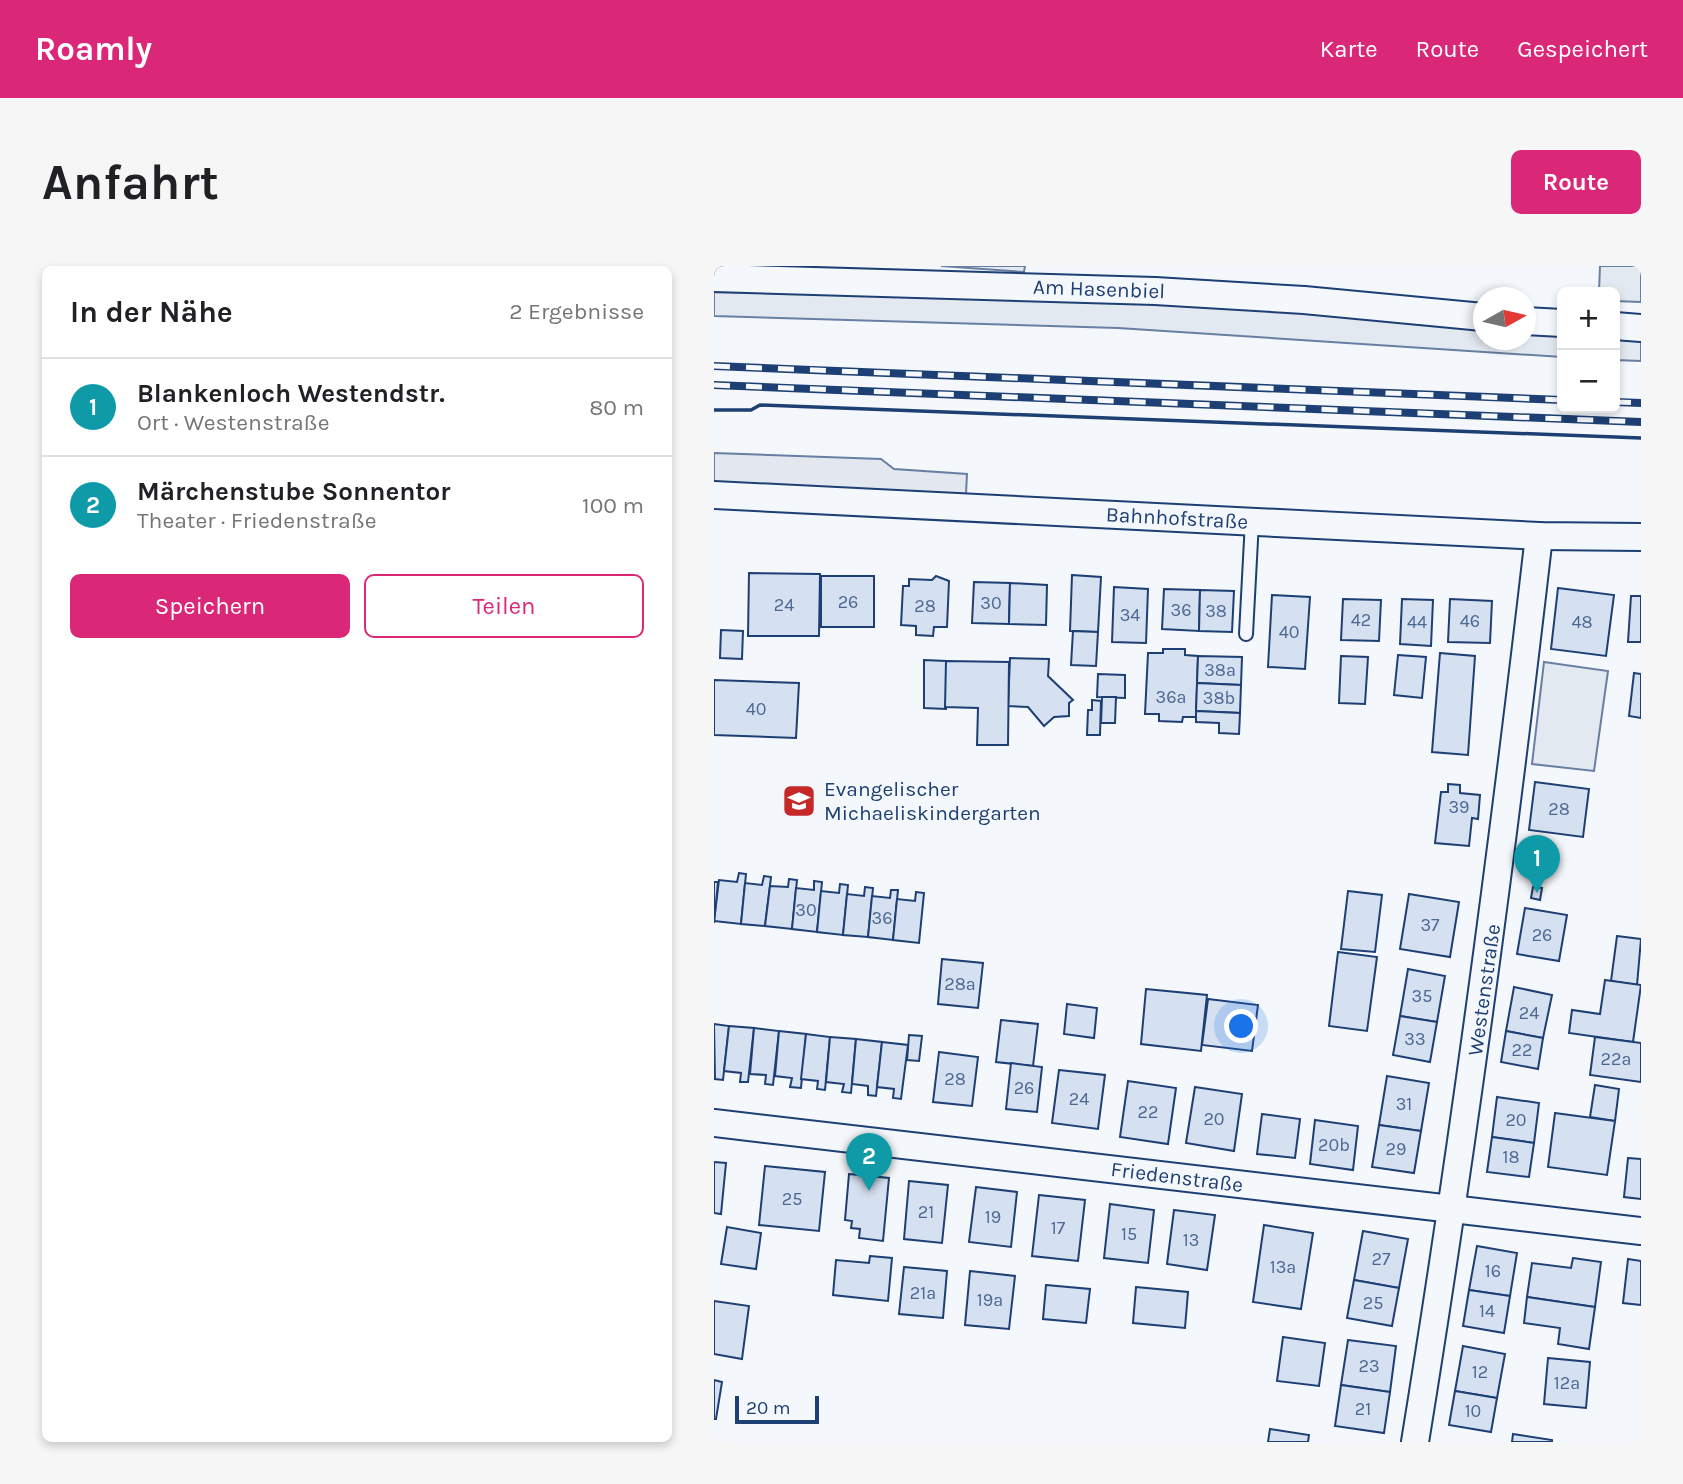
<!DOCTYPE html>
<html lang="de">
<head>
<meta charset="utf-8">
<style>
	body { margin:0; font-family:Karla,sans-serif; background:#f6f6f6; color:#202124 }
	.controls { position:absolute; right:21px; top:21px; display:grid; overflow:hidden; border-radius:10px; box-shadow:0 4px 10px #0003 }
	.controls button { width:63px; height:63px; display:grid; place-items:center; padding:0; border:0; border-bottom:2px solid #e0e0e0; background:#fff; color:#202124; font:35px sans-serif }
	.compass { position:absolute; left:759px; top:21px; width:63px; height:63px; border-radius:50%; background:#fff; box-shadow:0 4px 10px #0003; rotate:82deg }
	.scale { position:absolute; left:21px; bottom:18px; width:84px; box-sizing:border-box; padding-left:7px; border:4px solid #1d3f73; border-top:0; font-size:19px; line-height:24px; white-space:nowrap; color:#1d3f73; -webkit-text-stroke:5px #f4f7fb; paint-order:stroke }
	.you { position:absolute; left:528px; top:761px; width:24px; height:24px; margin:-18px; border:5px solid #fff; border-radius:50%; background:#1a73e8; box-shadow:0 0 0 10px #1a73e833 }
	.badge { display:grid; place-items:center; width:46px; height:46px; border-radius:50%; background:#db2777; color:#fff; font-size:23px; font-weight:700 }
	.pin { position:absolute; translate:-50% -58px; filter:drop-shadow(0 2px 4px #0008) }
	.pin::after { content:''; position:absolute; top:37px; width:24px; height:21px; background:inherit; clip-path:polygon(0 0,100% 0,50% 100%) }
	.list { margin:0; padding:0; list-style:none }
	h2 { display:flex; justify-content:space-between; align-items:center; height:91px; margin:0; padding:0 28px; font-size:30px }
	h2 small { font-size:23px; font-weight:400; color:#757577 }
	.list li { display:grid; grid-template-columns:46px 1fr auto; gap:21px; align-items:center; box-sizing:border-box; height:98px; padding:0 28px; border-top:2px solid #e0e0e0 }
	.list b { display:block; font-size:26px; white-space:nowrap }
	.list p { margin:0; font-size:23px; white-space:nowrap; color:#757577 }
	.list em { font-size:23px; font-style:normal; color:#757577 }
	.actions { display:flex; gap:14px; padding:21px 28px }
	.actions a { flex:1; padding:16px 0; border:2px solid #db2777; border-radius:10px; text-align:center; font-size:24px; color:#db2777 }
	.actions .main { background:#db2777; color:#fff }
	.map { position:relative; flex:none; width:927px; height:1176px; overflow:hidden; border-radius:10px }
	header { display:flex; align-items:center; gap:42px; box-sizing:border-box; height:98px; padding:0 35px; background:#db2777; color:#fff }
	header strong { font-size:33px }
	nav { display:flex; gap:38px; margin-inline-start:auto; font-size:24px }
	.intro { display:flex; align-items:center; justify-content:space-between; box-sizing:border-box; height:168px; padding:0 42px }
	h1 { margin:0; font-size:49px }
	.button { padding:18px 32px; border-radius:10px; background:#db2777; color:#fff; font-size:24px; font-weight:700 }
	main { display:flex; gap:42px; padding:0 42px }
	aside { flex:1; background:#fff; border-radius:10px; box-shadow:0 4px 10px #0003 }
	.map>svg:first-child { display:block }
</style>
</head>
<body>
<header>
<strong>Roamly</strong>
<nav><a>Karte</a><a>Route</a><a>Gespeichert</a></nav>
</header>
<div class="intro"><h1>Anfahrt</h1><a class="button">Route</a></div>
<main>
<aside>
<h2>In der Nähe<small>2 Ergebnisse</small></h2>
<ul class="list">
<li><span class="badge" style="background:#0f9aa8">1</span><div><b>Blankenloch Westendstr.</b><p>Ort · Westenstraße</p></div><em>80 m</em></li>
<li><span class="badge" style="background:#0f9aa8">2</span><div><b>Märchenstube Sonnentor</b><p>Theater · Friedenstraße</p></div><em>100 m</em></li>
</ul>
<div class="actions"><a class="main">Speichern</a><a>Teilen</a></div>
</aside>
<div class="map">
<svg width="927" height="1176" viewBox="0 0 927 1176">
	<rect width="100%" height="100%" fill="#f4f7fb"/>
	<g fill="#e3e9f0" stroke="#687fa3" stroke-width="2">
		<path d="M 227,0 L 311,0 L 310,6 Z"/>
		<path d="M 886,0 L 927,0 L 927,36 L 901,35 L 901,26 L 885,26 Z"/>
		<path d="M 0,26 L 335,33 L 576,44 L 769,63 L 769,74 L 811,74 L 812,67 L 848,70 L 848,91 L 404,62 L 0,50 Z"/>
		<path d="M 901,73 L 927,75 L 927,95 L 901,94 Z"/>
		<path d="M 830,396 L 894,405 L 880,505 L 818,498 Z"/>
	</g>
	<path fill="#e3e8f0" stroke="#687fa3" stroke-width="2" d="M 0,187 L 167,193 L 180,203 L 253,208 L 252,228 L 0,217 Z"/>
	<g fill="#d5e0f0" stroke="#1d3f73" stroke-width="2">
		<path d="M 35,307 L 106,308 L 105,370 L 34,370 Z"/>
		<path d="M 358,309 L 387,311 L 384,366 L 356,365 Z"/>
		<rect x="107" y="310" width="53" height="51"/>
		<path d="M 222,310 L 235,315 L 233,361 L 220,361 L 219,370 L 202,369 L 202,360 L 187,359 L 189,320 L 195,320 L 195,313 L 218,314 Z"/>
		<path d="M 260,316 L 296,317 L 295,358 L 258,357 Z"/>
		<path d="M 296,317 L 333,319 L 332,359 L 295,358 Z"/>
		<path d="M 400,321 L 434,323 L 432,377 L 398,376 Z"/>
		<path d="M 844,322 L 900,329 L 892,390 L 837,383 Z"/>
		<path d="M 450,323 L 486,324 L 485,365 L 448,363 Z"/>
		<path d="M 486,324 L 520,325 L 518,366 L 485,365 Z"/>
		<path d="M 558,329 L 596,331 L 591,403 L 554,401 Z"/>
		<path d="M 917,330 L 927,330 L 927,376 L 914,376 Z"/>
		<path d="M 629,333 L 667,334 L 665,375 L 627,374 Z"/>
		<path d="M 688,333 L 719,334 L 717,380 L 686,378 Z"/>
		<path d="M 736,333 L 778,335 L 776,377 L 734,376 Z"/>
		<path d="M 7,364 L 29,365 L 28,393 L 6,392 Z"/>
		<path d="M 359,365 L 384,366 L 382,400 L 357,399 Z"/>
		<path d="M 449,383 L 471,383 L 471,389 L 484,390 L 482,451 L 469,451 L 468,456 L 445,455 L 445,448 L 431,448 L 434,387 L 449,387 Z"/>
		<path d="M 726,387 L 761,390 L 754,489 L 718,486 Z"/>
		<path d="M 684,389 L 712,391 L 708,432 L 680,429 Z"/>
		<path d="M 484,390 L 528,391 L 527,419 L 483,417 Z"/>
		<path d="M 627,390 L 654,391 L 651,438 L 625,437 Z"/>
		<path d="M 296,392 L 335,393 L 334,410 L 359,434 L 355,437 L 355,450 L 340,451 L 330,460 L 314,441 L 294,440 Z"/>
		<path d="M 210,394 L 232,395 L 232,443 L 210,442 Z"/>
		<path d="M 232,395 L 295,396 L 294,479 L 263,479 L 264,442 L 231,441 Z"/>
		<path d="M 920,407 L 927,408 L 927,452 L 915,450 Z"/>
		<path d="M 384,408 L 411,409 L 411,432 L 383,431 Z"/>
		<path d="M 0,414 L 85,417 L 82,472 L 0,469 Z"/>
		<path d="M 483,417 L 527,419 L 526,447 L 482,445 Z"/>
		<path d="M 388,431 L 402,431 L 401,457 L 387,457 Z"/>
		<path d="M 378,434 L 387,435 L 386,469 L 373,469 L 374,444 L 378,444 Z"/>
		<path d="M 482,445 L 526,447 L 525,468 L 505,467 L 505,457 L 482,456 Z"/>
		<path d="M 821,516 L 875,523 L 869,571 L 815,564 Z"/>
		<path d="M 734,518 L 746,519 L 746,527 L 766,529 L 764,553 L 758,552 L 755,580 L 721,577 L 727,526 L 734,526 Z"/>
		<path d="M 25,607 L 32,608 L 27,658 L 0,655 L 5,614 L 23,616 Z"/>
		<path d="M 50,610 L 57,611 L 51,660 L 27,658 L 31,617 L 48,619 Z"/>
		<path d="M 75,613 L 83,614 L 78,663 L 51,660 L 56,620 L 74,621 Z"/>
		<path d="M 100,615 L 108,616 L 103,666 L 78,663 L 82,622 L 100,624 Z"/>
		<path d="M 0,616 L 4,616 L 0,657 Z"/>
		<path d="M 126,618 L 134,619 L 129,669 L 103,666 L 107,625 L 125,627 Z"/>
		<path d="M 151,621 L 159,622 L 154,671 L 129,669 L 133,628 L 150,630 Z"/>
		<path d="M 819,621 L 828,622 L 826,634 L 817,632 Z"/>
		<path d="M 177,624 L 184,624 L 179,674 L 154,671 L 158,630 L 176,632 Z"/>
		<path d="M 634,625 L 668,629 L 661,686 L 627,683 Z"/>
		<path d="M 202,626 L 210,627 L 205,677 L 179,674 L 183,633 L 201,635 Z"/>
		<path d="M 695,628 L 745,636 L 736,691 L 686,683 Z"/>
		<path d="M 811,642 L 853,649 L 845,695 L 803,688 Z"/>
		<path d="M 903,670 L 927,673 L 923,719 L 897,715 Z"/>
		<path d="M 624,686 L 663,691 L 653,765 L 615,760 Z"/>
		<path d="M 228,693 L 269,697 L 264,742 L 224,738 Z"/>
		<path d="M 694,703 L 731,710 L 723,756 L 686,750 Z"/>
		<path d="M 891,714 L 927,719 L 919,776 L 855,767 L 858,744 L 886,748 Z"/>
		<path d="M 800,721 L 838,729 L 829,772 L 792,765 Z"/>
		<path d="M 432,723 L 493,729 L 487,785 L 427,778 Z"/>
		<path d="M 494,733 L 544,739 L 538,785 L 488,779 Z"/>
		<path d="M 353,738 L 383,742 L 380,772 L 350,768 Z"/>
		<path d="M 686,750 L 723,756 L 716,796 L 679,789 Z"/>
		<path d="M 287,754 L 324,758 L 319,800 L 282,796 Z"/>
		<path d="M 0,758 L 15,760 L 9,814 L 1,813 Z"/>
		<path d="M 15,760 L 40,762 L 34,816 L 26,816 L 27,807 L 10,805 Z"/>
		<path d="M 40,762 L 65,765 L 59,819 L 51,818 L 52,809 L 36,808 Z"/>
		<path d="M 65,765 L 92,768 L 87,822 L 76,821 L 78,812 L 61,810 Z"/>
		<path d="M 792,765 L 829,772 L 824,803 L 787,796 Z"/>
		<path d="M 92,768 L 116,771 L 111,824 L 103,823 L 104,815 L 87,813 Z"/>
		<path d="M 195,769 L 208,770 L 205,795 L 193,794 Z"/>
		<path d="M 116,771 L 142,773 L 137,827 L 128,826 L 130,818 L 112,816 Z"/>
		<path d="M 881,771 L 927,777 L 927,816 L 876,809 Z"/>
		<path d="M 142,773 L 168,776 L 162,830 L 154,829 L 154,820 L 138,818 Z"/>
		<path d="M 168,776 L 194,779 L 187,833 L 179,832 L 180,823 L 163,821 Z"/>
		<path d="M 225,786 L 264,791 L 258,840 L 219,836 Z"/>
		<path d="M 297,797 L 328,801 L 323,846 L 292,843 Z"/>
		<path d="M 345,804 L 391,809 L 384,863 L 338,857 Z"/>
		<path d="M 673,810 L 715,817 L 707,865 L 665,859 Z"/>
		<path d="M 414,815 L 462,822 L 454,878 L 406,871 Z"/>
		<path d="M 881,819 L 905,823 L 901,855 L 876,851 Z"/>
		<path d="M 481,821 L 528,828 L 520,885 L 472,877 Z"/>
		<path d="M 783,831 L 825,837 L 820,877 L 778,871 Z"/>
		<path d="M 841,847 L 901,855 L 893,909 L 834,901 Z"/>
		<path d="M 548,848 L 586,853 L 581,892 L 543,888 Z"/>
		<path d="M 601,854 L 644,860 L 639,904 L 596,898 Z"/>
		<path d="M 665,859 L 707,865 L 700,907 L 658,901 Z"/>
		<path d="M 778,871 L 820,877 L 815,911 L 773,906 Z"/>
		<path d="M 914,892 L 927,893 L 927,933 L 910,931 Z"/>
		<path d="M 0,896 L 12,897 L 7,948 L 0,947 Z"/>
		<path d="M 51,900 L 111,906 L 105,965 L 45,959 Z"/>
		<path d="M 135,908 L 175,912 L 169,975 L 145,972 L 146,963 L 137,962 L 138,955 L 131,954 Z"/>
		<path d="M 195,915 L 234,919 L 228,977 L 190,973 Z"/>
		<path d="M 262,921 L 303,926 L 297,981 L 255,976 Z"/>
		<path d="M 325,929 L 371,934 L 364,995 L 318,990 Z"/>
		<path d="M 396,938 L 440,944 L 434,997 L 390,992 Z"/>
		<path d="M 460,944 L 501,949 L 493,1004 L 453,998 Z"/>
		<path d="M 550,959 L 599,967 L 587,1043 L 539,1036 Z"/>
		<path d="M 13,961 L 47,967 L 42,1003 L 7,998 Z"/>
		<path d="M 649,965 L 694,973 L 685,1022 L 640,1014 Z"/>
		<path d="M 763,980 L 803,987 L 796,1030 L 755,1024 Z"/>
		<path d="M 156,990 L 178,992 L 174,1035 L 119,1029 L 122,994 L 155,997 Z"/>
		<path d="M 859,992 L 887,996 L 881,1041 L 813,1031 L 818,997 L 857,1002 Z"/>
		<path d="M 914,993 L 927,995 L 927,1039 L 909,1037 Z"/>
		<path d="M 190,1001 L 233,1005 L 229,1052 L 185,1048 Z"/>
		<path d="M 256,1005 L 301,1010 L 295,1063 L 251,1059 Z"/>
		<path d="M 640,1014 L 685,1022 L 678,1060 L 633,1052 Z"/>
		<path d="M 332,1019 L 376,1023 L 372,1057 L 329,1053 Z"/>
		<path d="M 422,1021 L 474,1026 L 471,1062 L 419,1057 Z"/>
		<path d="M 755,1024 L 796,1030 L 790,1067 L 749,1060 Z"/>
		<path d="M 813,1031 L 881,1041 L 875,1083 L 844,1078 L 846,1062 L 810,1057 Z"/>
		<path d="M 0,1035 L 35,1040 L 28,1093 L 0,1088 Z"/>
		<path d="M 569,1071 L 611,1077 L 605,1120 L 563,1115 Z"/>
		<path d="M 634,1074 L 682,1080 L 676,1126 L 627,1119 Z"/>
		<path d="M 749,1080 L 791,1088 L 783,1132 L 741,1125 Z"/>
		<path d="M 834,1092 L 876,1096 L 872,1142 L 830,1138 Z"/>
		<path d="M 0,1114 L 8,1116 L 2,1153 L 0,1153 Z"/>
		<path d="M 627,1119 L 676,1126 L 670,1167 L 621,1160 Z"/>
		<path d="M 741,1125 L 783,1132 L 777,1166 L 735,1159 Z"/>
		<path d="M 556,1163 L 595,1169 L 594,1176 L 554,1176 Z"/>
		<path d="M 799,1168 L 838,1174 L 838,1176 L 798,1176 Z"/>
	</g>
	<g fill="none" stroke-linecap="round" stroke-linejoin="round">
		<defs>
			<path id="lane" d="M 532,368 L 538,255"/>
			<g id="street">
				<path d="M 0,12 L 441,25 L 590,34 L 769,51"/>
				<path d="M 811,55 L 848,57"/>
				<path d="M 901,60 L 927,62"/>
				<path d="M 0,229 L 825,270 L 927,271"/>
				<path d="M 0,857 L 927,965"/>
				<path d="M 701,1176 C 750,875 790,573 825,270"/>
			</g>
		</defs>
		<use href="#lane" stroke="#1d3f73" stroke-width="16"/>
		<use href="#street" stroke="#1d3f73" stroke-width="30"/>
		<use href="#lane" stroke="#f4f7fb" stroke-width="12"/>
		<use href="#street" stroke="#f4f7fb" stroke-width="26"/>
		<defs>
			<g id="rail">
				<path d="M 0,100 L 848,134"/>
				<path d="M 0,119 L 927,156"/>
				<path d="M 901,136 L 927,137"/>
			</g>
		</defs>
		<use href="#rail" stroke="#1d3f73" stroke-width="8"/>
		<use href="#rail" stroke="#f4f7fb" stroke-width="5" stroke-dasharray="16" stroke-linecap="butt"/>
		<path stroke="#1d3f73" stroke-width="3.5" d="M 0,144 L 37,144 L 46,139 L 927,172"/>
	</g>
	<defs>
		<symbol id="school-square" viewBox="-11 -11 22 22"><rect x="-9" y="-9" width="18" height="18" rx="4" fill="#c62828" stroke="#f4f7fb"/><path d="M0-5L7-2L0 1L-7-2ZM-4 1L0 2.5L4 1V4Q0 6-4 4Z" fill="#fff"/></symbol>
	</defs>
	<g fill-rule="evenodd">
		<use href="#school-square" x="66" y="516" width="38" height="38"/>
	</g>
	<g text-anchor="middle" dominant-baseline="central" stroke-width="5" stroke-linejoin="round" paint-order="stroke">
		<g font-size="18" fill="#4b6792">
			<text x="134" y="336">26</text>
			<text x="277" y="337">30</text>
			<text x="70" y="339">24</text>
			<text x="211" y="340">28</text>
			<text x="467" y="344">36</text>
			<text x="502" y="345">38</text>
			<text x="416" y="349">34</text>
			<text x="647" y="354">42</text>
			<text x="756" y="355">46</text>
			<text x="703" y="356">44</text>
			<text x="868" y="356">48</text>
			<text x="575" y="366">40</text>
			<text x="506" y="404">38a</text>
			<text x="457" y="431">36a</text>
			<text x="505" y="432">38b</text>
			<text x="42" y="443">40</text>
			<text x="745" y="541">39</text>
			<text x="845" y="543">28</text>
			<text x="92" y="644">30</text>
			<text x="168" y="652">36</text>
			<text x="716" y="659">37</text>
			<text x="828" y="669">26</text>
			<text x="246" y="718">28a</text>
			<text x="708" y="730">35</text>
			<text x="815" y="747">24</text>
			<text x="701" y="773">33</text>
			<text x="808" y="784">22</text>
			<text x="902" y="793">22a</text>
			<text x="241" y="813">28</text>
			<text x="310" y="822">26</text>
			<text x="365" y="833">24</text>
			<text x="690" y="838">31</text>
			<text x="434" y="846">22</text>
			<text x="500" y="853">20</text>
			<text x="802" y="854">20</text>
			<text x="620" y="879">20b</text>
			<text x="682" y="883">29</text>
			<text x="797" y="891">18</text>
			<text x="78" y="933">25</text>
			<text x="212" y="946">21</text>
			<text x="279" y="951">19</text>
			<text x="344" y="962">17</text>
			<text x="415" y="968">15</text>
			<text x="477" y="974">13</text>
			<text x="667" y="993">27</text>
			<text x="569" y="1001">13a</text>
			<text x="779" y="1005">16</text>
			<text x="209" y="1027">21a</text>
			<text x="276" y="1034">19a</text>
			<text x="659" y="1037">25</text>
			<text x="773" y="1045">14</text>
			<text x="655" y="1100">23</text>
			<text x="766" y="1106">12</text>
			<text x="853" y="1117">12a</text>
			<text x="649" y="1143">21</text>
			<text x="759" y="1145">10</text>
		</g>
		<g font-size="21" fill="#1d3f73" stroke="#f4f7fb">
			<text transform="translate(385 23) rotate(2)">Am Hasenbiel</text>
			<text transform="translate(463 252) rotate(3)">Bahnhofstraße</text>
			<text transform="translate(770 724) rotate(-82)">Westenstraße</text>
			<text transform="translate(463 911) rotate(7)">Friedenstraße</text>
		</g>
		<g font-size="21" fill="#1d3f73" stroke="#f4f7fb" text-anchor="start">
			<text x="110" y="523">Evangelischer<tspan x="110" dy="24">Michaeliskindergarten</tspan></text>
		</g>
	</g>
</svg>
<div class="controls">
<button>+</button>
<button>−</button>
</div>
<svg class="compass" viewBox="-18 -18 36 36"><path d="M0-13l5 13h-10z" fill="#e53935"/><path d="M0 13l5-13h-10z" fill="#757577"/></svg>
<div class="scale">20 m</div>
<div class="you"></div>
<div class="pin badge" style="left:823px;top:627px;background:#0f9aa8">1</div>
<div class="pin badge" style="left:155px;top:925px;background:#0f9aa8">2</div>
</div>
</main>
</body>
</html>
